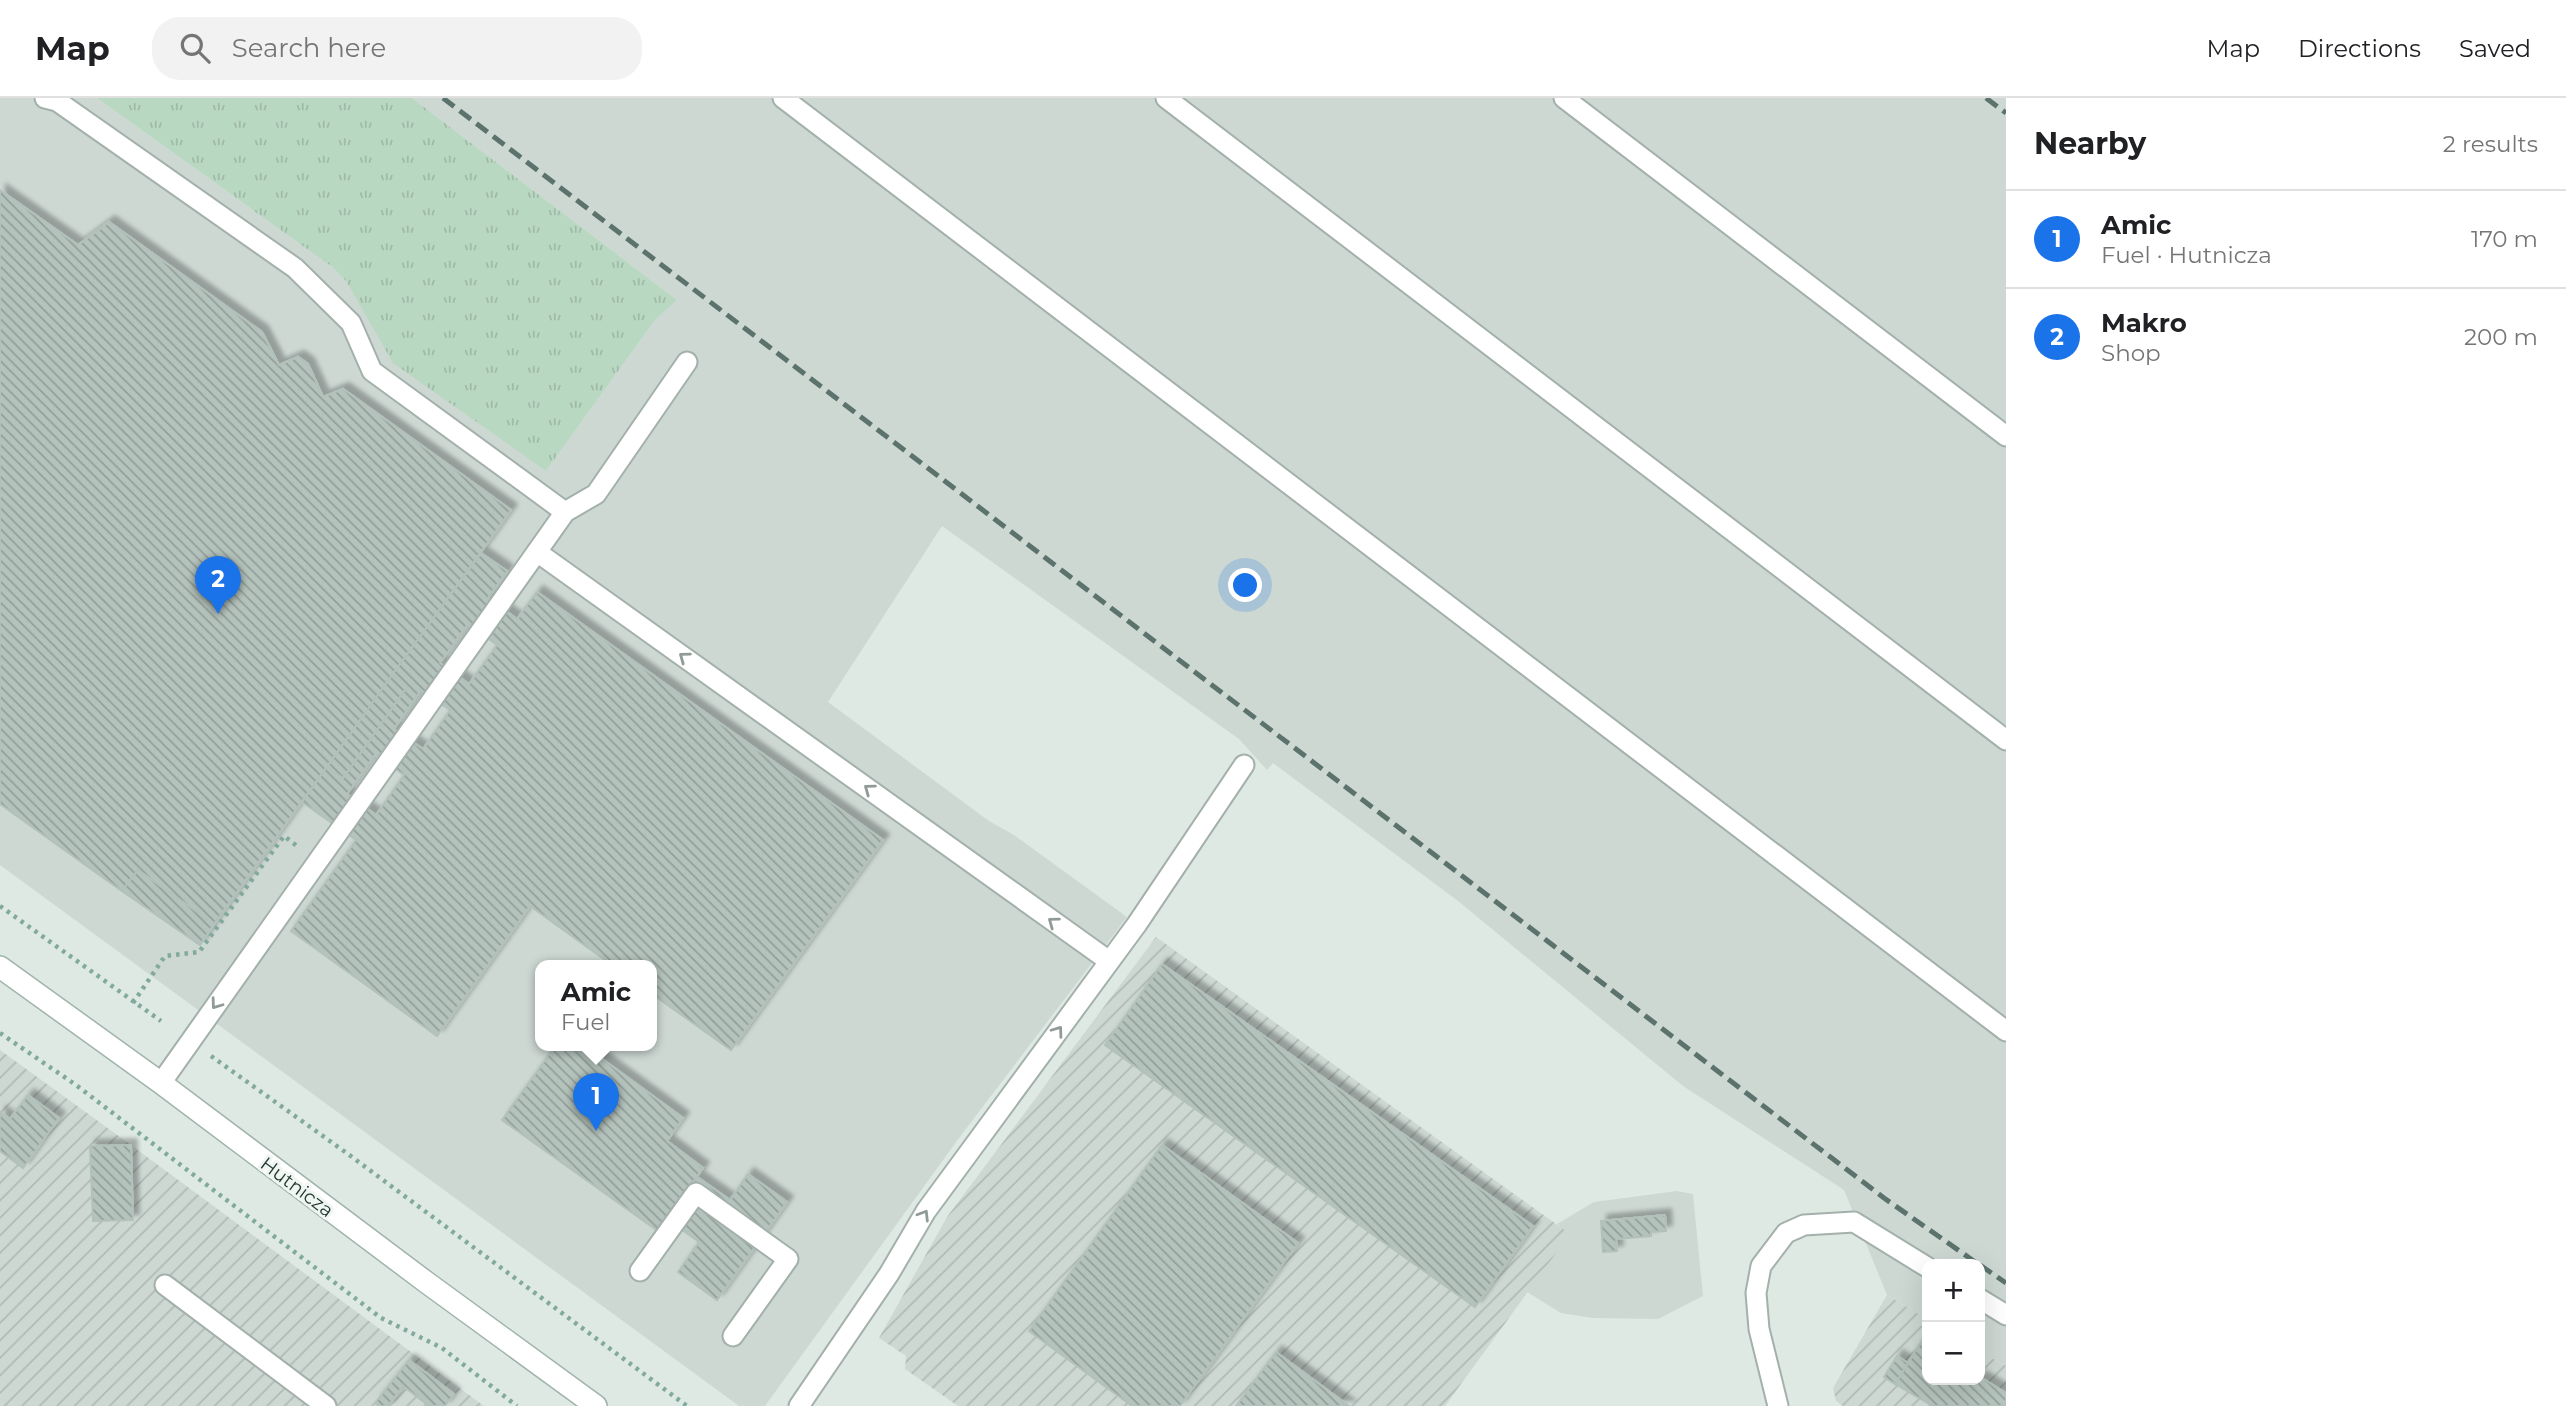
<!DOCTYPE html>
<html lang="en">
<head>
<meta charset="utf-8">
<style>
	body { margin:0; font-family:Montserrat,sans-serif; background:#f2f2f2; color:#202124 }
	.controls { position:absolute; right:21px; bottom:21px; display:grid; overflow:hidden; border-radius:14px; box-shadow:0 7px 28px #0002 }
	.controls button { width:63px; height:63px; display:grid; place-items:center; padding:0; border:0; border-bottom:2px solid #e0e0e0; background:#fff; color:#202124; font:35px sans-serif }
	.you { position:absolute; left:1246px; top:488px; width:24px; height:24px; margin:-18px; border:5px solid #fff; border-radius:50%; background:#1a73e8; box-shadow:0 0 0 10px #1a73e833 }
	.badge { display:grid; place-items:center; width:46px; height:46px; border-radius:50%; background:#1a73e8; color:#fff; font-size:23px; font-weight:700 }
	.pin { position:absolute; translate:-50% -58px; filter:drop-shadow(0 2px 4px #0008) }
	.pin::after { content:''; position:absolute; top:37px; width:24px; height:21px; background:inherit; clip-path:polygon(0 0,100% 0,50% 100%) }
	.popup { position:absolute; left:535px; top:862px; width:122px; height:91px; box-sizing:border-box; display:grid; place-content:center; border-radius:14px; background:#fff; filter:drop-shadow(0 2px 5px #0005); font-size:23px; white-space:nowrap; color:#757577 }
	.popup b { font-size:26px; color:#202124 }
	.popup::after { content:''; position:absolute; left:50%; top:100%; margin-left:-14px; border:14px solid transparent; border-top-color:#fff }
	.list { margin:0; padding:0; list-style:none }
	h2 { display:flex; justify-content:space-between; align-items:center; height:91px; margin:0; padding:0 28px; font-size:30px }
	h2 small { font-size:23px; font-weight:400; color:#757577 }
	.list li { display:grid; grid-template-columns:46px 1fr auto; gap:21px; align-items:center; box-sizing:border-box; height:98px; padding:0 28px; border-top:2px solid #e0e0e0 }
	.list b { display:block; font-size:26px; white-space:nowrap }
	.list p { margin:0; font-size:23px; white-space:nowrap; color:#757577 }
	.list em { font-size:23px; font-style:normal; color:#757577 }
	.icon { flex:none; width:38px; height:38px; fill:none; stroke:currentColor; stroke-width:2; stroke-linecap:round; stroke-linejoin:round }
	.map { position:relative; flex:none; width:2006px; height:1308px; overflow:hidden }
	header { display:flex; align-items:center; gap:42px; box-sizing:border-box; height:98px; padding:0 35px; background:#fff; border-bottom:2px solid #e0e0e0 }
	header strong { font-size:33px }
	nav { display:flex; gap:38px; margin-inline-start:auto; font-size:24px }
	.search { width:490px; height:63px; background:#f2f2f2; display:flex; align-items:center; gap:18px; box-sizing:border-box; padding:0 24px; border-radius:28px; color:#757577; font-size:26px }
	main { display:flex }
	aside { flex:1; background:#fff }
	.map>svg:first-child { display:block }
</style>
</head>
<body>
<header>
<strong>Map</strong>
<div class="search"><svg class="icon" aria-label="search" viewBox="0 0 24 24"><circle cx="10" cy="10" r="6"/><path d="M15 15l6 6"/></svg>Search here</div>
<nav><a>Map</a><a>Directions</a><a>Saved</a></nav>
</header>
<main>
<div class="map">
<svg width="2006" height="1308" viewBox="0 0 2006 1308">
	<defs>
		<pattern id="industrial-furrows" width="10" height="10" patternUnits="userSpaceOnUse" patternTransform="scale(1.75)"><rect width="10" height="10" fill="#cdd8d3"/><path d="M-1 1l2-2M0 10L10 0M9 11l2-2" fill="none" stroke="#b0bab6"/></pattern>
		<pattern id="grass-tufts" width="24" height="20" patternUnits="userSpaceOnUse" patternTransform="scale(1.75)"><rect width="24" height="20" fill="#b9d8c2"/><path d="M3 7l-1-3M5 7V3M7 7l1-3M15 17l-1-3M17 17v-4M19 17l1-3" fill="none" stroke="#9fbaa7"/></pattern>
		<pattern id="building-back-hatch" width="6" height="6" patternUnits="userSpaceOnUse" patternTransform="scale(1.75)"><rect width="6" height="6" fill="#b5c3bd"/><path d="M-1 5l2 2M0 0l6 6M5-1l2 2" fill="none" stroke="#939f9a"/></pattern>
		<filter id="shadow"><feDropShadow dx="6" dy="-6" stdDeviation="2" flood-color="#0004"/></filter>
	</defs>
	<rect width="100%" height="100%" fill="#dfe9e4"/>
	<g fill="#cdd8d3" fill-rule="evenodd">
		<path d="M 0,0 L 97,0 L 332,169 L 346,183 L 363,211 L 546,373 L 655,222 L 677,202 L 412,0 L 2006,0 L 2006,1268 L 1980,1253 L 1980,1166 L 1927,1166 L 1927,1221 L 1887,1197 L 1844,1092 L 1683,988 L 1458,803 L 1273,665 L 1267,672 L 1239,641 L 942,428 L 828,604 L 989,723 L 1014,737 L 1127,819 L 959,1040 L 765,1308 L 739,1308 L 0,767 ZM 540,867 L 652,867 L 652,947 L 540,947 Z"/>
		<path d="M 1677,1093 L 1693,1096 L 1703,1198 L 1658,1221 L 1593,1220 L 1561,1215 L 1527,1194 L 1569,1137 L 1557,1126 L 1594,1104 Z"/>
	</g>
	<g fill="url(#industrial-furrows)">
		<path d="M 1156,839 L 1570,1136 L 1445,1308 L 958,1308 L 905,1271 L 906,1258 L 879,1240 L 947,1119 Z"/>
		<path d="M 0,952 L 131,1047 L 484,1308 L 0,1308 Z"/>
		<path d="M 1887,1197 L 1927,1221 L 1927,1282 L 1980,1282 L 1980,1253 L 2006,1268 L 2006,1308 L 1843,1308 L 1836,1303 L 1833,1290 Z"/>
	</g>
	<path fill="url(#grass-tufts)" d="M 97,0 L 412,0 L 677,202 L 655,222 L 546,373 L 393,265 L 346,183 L 332,169 Z"/>
	<g fill="url(#building-back-hatch)" stroke="#b2c1bb" stroke-width="2" fill-rule="evenodd" filter="url(#shadow)">
		<path d="M 0,92 L 78,147 L 109,124 L 262,234 L 279,267 L 298,259 L 308,266 L 323,299 L 343,291 L 511,412 L 214,826 L 138,772 L 122,793 L 0,706 Z"/>
		<path d="M 481,455 L 507,473 L 488,500 L 517,521 L 537,494 L 883,742 L 731,952 L 652,896 L 652,867 L 612,867 L 530,808 L 437,938 L 291,833 L 356,742 L 302,704 L 327,669 L 343,680 L 407,589 L 392,577 ZM 468,526 L 497,547 L 469,586 L 440,565 ZM 421,592 L 450,612 L 423,651 L 394,631 ZM 375,657 L 404,677 L 376,717 L 347,696 Z"/>
		<path d="M 392,577 L 407,589 L 343,680 L 327,669 Z"/>
		<path d="M 138,772 L 214,826 L 200,847 L 122,793 Z"/>
		<path d="M 1162,866 L 1533,1128 L 1475,1209 L 1105,947 Z"/>
		<path d="M 556,947 L 583,947 L 683,1020 L 667,1043 L 703,1070 L 658,1133 L 502,1022 Z"/>
		<path d="M 28,997 L 59,1020 L 23,1070 L 0,1053 L 0,1014 L 10,1021 Z"/>
		<path d="M 131,1047 L 133,1122 L 93,1123 L 90,1048 Z"/>
		<path d="M 1162,1047 L 1298,1145 L 1180,1308 L 1132,1308 L 1029,1233 Z"/>
		<path d="M 748,1076 L 787,1104 L 717,1202 L 678,1174 L 699,1144 L 667,1121 L 697,1079 L 730,1102 Z"/>
		<path d="M 1665,1117 L 1666,1133 L 1651,1134 L 1651,1138 L 1616,1141 L 1617,1153 L 1603,1154 L 1601,1123 Z"/>
		<path d="M 1921,1244 L 1927,1248 L 1927,1282 L 1980,1282 L 1980,1279 L 2006,1295 L 2006,1308 L 1933,1308 L 1895,1286 Z"/>
		<path d="M 1276,1254 L 1349,1308 L 1236,1308 Z"/>
		<path d="M 1897,1258 L 1908,1265 L 1895,1286 L 1884,1279 Z"/>
		<path d="M 409,1262 L 454,1296 L 445,1308 L 429,1308 L 403,1288 L 388,1308 L 379,1308 L 375,1305 Z"/>
	</g>
	<g fill="none" stroke-linecap="round" stroke-linejoin="round">
		<defs>
			<g id="service">
				<path d="M 45,0 L 57,3 L 295,170 L 351,225 L 372,273 L 565,414"/>
				<path d="M 783,0 L 2006,933"/>
				<path d="M 1166,0 L 2006,642"/>
				<path d="M 1564,0 L 2006,338"/>
				<path d="M 537,454 L 1109,863"/>
				<path d="M 161,985 L 565,414 L 596,396 L 687,264"/>
				<path d="M 640,1173 L 696,1095 L 788,1161 L 733,1238"/>
				<path d="M 165,1187 L 326,1308"/>
				<path d="M 1980,1201 L 2006,1217"/>
				<path d="M 799,1308 L 889,1176 L 926,1113 L 1137,826 L 1244,667"/>
				<path d="M 1778,1308 L 1759,1231 L 1756,1195 L 1761,1168 L 1786,1135 L 1804,1127 L 1854,1124 L 1927,1169"/>
			</g>
			<path id="secondary" d="M 0,869 L 161,985 L 426,1184 L 596,1308"/>
		</defs>
		<use href="#service" stroke="#a3b0ab" stroke-width="23"/>
		<use href="#secondary" stroke="#9fb3ac" stroke-width="24"/>
		<g stroke="#82a99e" stroke-width="4.5" stroke-dasharray="3.5 5" stroke-linecap="butt">
			<path d="M 0,808 L 161,923"/>
			<path d="M 133,905 L 165,858 L 199,854 L 284,738 L 297,748"/>
			<path d="M 0,935 L 76,987 L 381,1220 L 442,1250 L 517,1308"/>
			<path d="M 211,958 L 348,1056 L 687,1308"/>
		</g>
		<use href="#service" stroke="#fff" stroke-width="19"/>
		<use href="#secondary" stroke="#fff" stroke-width="21"/>
		<g stroke="#5c736d" stroke-width="5" stroke-dasharray="14 7" stroke-linecap="butt">
			<path d="M 443,0 L 1884,1100 L 1978,1166"/>
			<path d="M 1986,0 L 2006,15"/>
			<path d="M 1980,1167 L 2006,1185"/>
		</g>
	</g>
	<defs><path id="oneway-chevron" d="M-2-3.5L2.5 0L-2 3.5" fill="none" stroke-width="1.6" stroke-linecap="round" stroke-linejoin="round" transform="scale(1.75)"/></defs>
	<g stroke="#909b98">
		<use href="#oneway-chevron" transform="translate(684 559) rotate(-144)"/>
		<use href="#oneway-chevron" transform="translate(869 691) rotate(-144)"/>
		<use href="#oneway-chevron" transform="translate(1053 824) rotate(-144)"/>
		<use href="#oneway-chevron" transform="translate(216 906) rotate(126)"/>
		<use href="#oneway-chevron" transform="translate(1058 933) rotate(-54)"/>
		<use href="#oneway-chevron" transform="translate(924 1117) rotate(-58)"/>
	</g>
	<g text-anchor="middle" dominant-baseline="central" stroke-width="6" stroke-linejoin="round" paint-order="stroke">
		<g font-size="19" fill="#223731" stroke="#eff6f2">
			<text transform="translate(297 1089) rotate(37)">Hutnicza</text>
		</g>
	</g>
</svg>
<div class="controls">
<button>+</button>
<button>−</button>
</div>
<div class="you"></div>
<div class="pin badge" style="left:596px;top:1033px">1</div>
<div class="popup"><b>Amic</b>Fuel</div>
<div class="pin badge" style="left:218px;top:516px">2</div>
</div>
<aside>
<h2>Nearby<small>2 results</small></h2>
<ul class="list">
<li><span class="badge">1</span><div><b>Amic</b><p>Fuel · Hutnicza</p></div><em>170 m</em></li>
<li><span class="badge">2</span><div><b>Makro</b><p>Shop</p></div><em>200 m</em></li>
</ul>
</aside>
</main>
</body>
</html>
